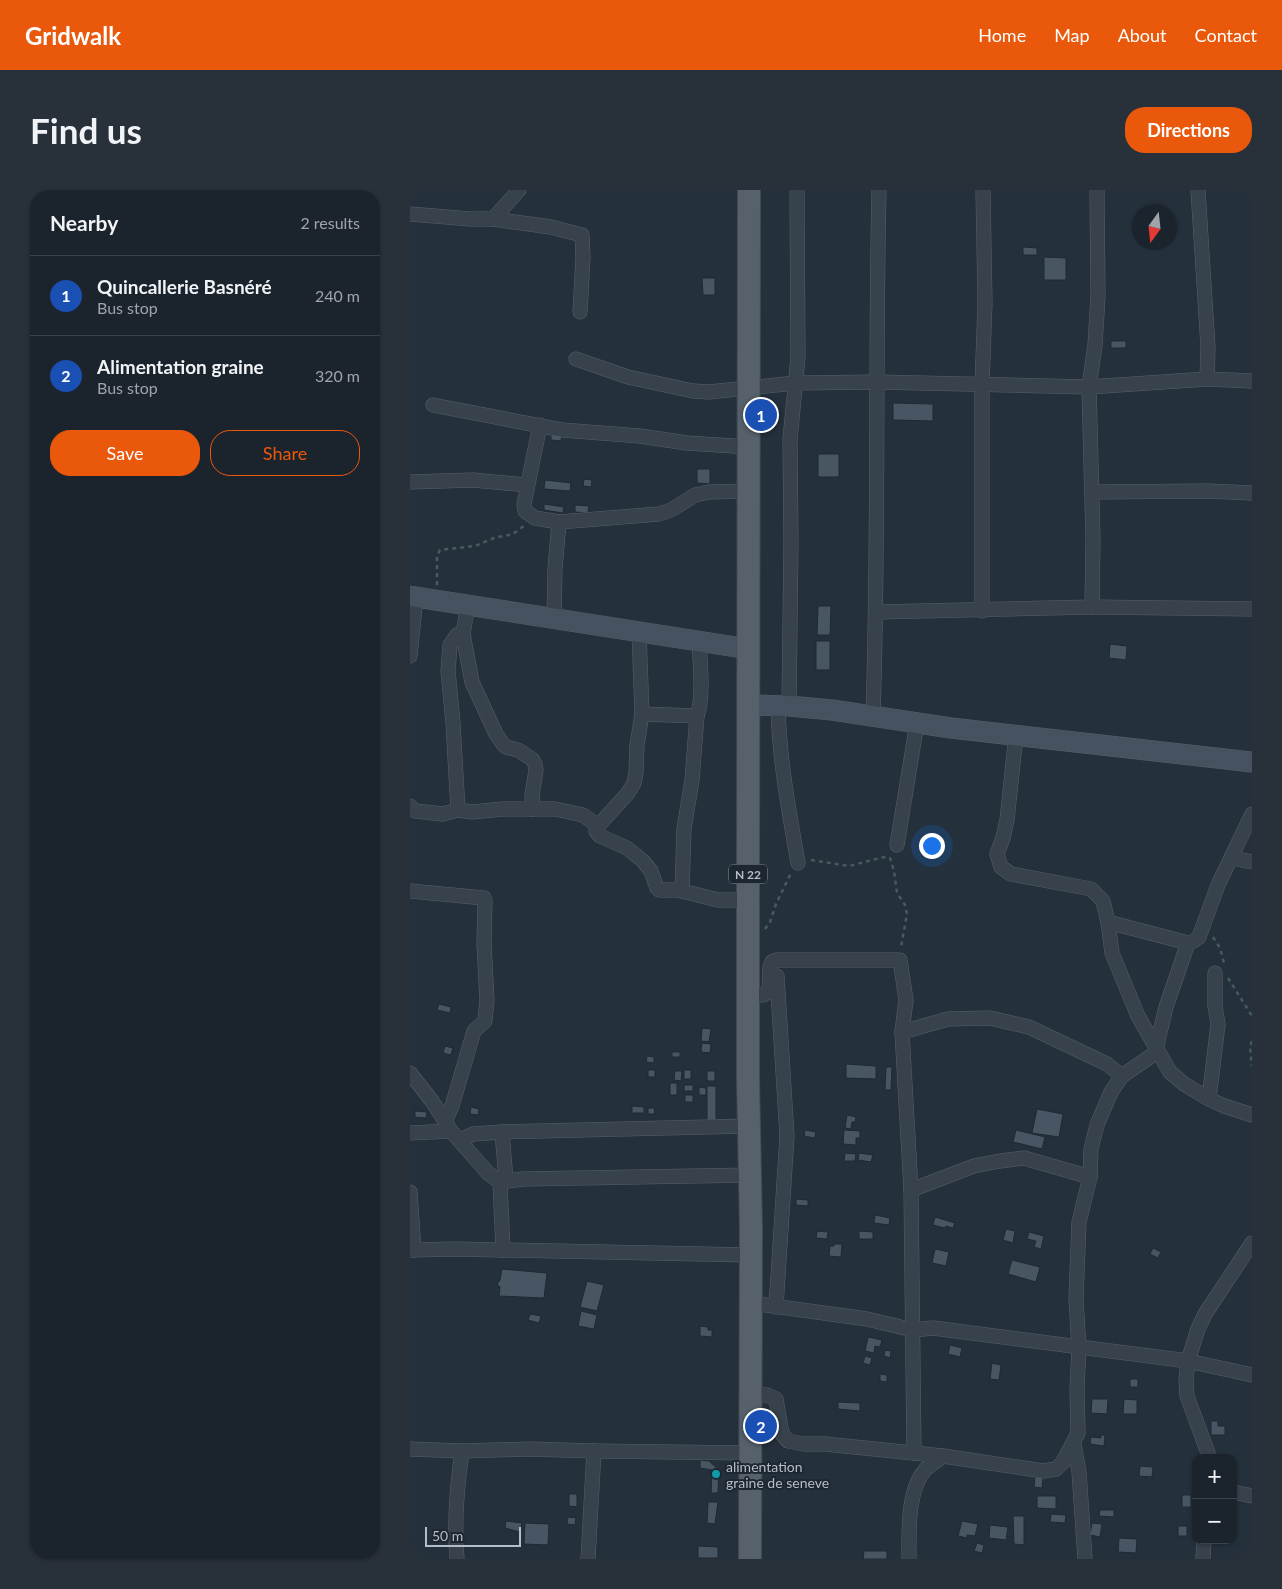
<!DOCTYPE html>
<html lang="en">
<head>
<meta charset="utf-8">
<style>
	body { margin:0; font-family:Lato,sans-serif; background:#283039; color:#f1f3f6 }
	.controls { position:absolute; right:15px; bottom:15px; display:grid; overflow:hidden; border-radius:10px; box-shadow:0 1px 4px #0004 }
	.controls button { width:45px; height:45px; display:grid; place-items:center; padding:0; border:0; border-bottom:1px solid #394149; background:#1b242d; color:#f1f3f6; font:25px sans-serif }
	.compass { position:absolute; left:722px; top:15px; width:45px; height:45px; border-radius:50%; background:#1b242d; box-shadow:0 1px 4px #0004; rotate:195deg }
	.scale { position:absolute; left:15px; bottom:12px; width:96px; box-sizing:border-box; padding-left:5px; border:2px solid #b4bdc8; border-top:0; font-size:14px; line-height:18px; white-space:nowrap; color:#b4bdc8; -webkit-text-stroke:4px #1d2731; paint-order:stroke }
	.you { position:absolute; left:521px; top:655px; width:18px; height:18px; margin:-12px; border:4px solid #fff; border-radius:50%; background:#1a73e8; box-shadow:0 0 0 8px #1a73e833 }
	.badge { display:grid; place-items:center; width:32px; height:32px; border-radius:50%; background:#ea580c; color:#fff; font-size:16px; font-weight:700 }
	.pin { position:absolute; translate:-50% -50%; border:2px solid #fff; box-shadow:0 1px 5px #0006 }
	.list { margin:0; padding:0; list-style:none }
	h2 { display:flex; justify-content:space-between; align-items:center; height:65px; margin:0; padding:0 20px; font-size:21px }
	h2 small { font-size:16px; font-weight:400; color:#a0a4aa }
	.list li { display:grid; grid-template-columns:32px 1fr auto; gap:15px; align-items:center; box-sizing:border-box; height:80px; padding:0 20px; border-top:1px solid #394149 }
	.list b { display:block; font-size:19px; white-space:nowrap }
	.list p { margin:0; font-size:16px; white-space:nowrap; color:#a0a4aa }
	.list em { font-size:16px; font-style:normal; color:#a0a4aa }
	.actions { display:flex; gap:10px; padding:15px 20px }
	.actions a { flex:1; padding:11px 0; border:1px solid #ea580c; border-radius:20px; text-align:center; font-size:18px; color:#ea580c }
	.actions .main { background:#ea580c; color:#fff }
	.map { position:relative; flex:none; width:842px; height:1369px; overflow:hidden; border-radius:20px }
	header { display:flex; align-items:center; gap:30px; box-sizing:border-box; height:70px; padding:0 25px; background:#ea580c; color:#fff }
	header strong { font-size:24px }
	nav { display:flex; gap:28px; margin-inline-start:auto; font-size:18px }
	.intro { display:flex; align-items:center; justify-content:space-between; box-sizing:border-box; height:120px; padding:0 30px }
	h1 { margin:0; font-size:35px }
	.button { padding:12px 22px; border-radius:20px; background:#ea580c; color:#fff; font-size:18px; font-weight:700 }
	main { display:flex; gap:30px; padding:0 30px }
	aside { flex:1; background:#1b242d; border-radius:20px; box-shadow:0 1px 4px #0004 }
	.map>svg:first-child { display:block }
</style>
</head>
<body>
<header>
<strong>Gridwalk</strong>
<nav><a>Home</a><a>Map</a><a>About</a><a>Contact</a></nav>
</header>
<div class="intro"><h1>Find us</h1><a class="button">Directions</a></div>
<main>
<aside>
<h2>Nearby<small>2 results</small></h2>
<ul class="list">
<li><span class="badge" style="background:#1a4fb4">1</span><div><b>Quincallerie Basnéré</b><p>Bus stop</p></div><em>240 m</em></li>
<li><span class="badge" style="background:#1a4fb4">2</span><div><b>Alimentation graine</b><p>Bus stop</p></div><em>320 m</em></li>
</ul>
<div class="actions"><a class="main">Save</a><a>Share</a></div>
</aside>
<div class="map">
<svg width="842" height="1369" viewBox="0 0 842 1369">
	<rect width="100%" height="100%" fill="#24303c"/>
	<g fill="#485663" stroke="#1f2933">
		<path d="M 613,57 L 627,58 L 627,65 L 613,65 Z"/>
		<path d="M 634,67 L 656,68 L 656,90 L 634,90 Z"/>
		<path d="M 292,88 L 305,88 L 305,105 L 293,105 Z"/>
		<rect x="701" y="151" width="15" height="7"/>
		<path d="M 483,213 L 523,214 L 523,231 L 483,230 Z"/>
		<path d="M 141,242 L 152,243 L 151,251 L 141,250 Z"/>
		<rect x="408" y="264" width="21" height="23"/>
		<path d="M 287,279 L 300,279 L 300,294 L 287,293 Z"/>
		<path d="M 174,289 L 182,290 L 181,297 L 173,296 Z"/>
		<path d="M 135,290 L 161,293 L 160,301 L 134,299 Z"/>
		<path d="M 134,314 L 154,317 L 153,323 L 134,320 Z"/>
		<path d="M 165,315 L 179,316 L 178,323 L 165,322 Z"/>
		<path d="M 408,416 L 421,416 L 420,445 L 407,445 Z"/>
		<rect x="406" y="451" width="14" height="29"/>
		<path d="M 700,454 L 717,456 L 716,470 L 699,468 Z"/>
		<path d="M 29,814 L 41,817 L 40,823 L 27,820 Z"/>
		<path d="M 292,838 L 301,839 L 299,852 L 291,851 Z"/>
		<path d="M 292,853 L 301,854 L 300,863 L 291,862 Z"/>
		<path d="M 35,856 L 43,858 L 41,865 L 33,863 Z"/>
		<rect x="262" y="862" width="8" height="5"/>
		<path d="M 237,866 L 244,867 L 244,873 L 236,872 Z"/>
		<path d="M 436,874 L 466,876 L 466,889 L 436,888 Z"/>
		<path d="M 476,877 L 482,877 L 481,900 L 475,900 Z"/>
		<rect x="238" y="880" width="7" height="7"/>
		<rect x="274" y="880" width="7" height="9"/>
		<path d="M 265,881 L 272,881 L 271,891 L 264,890 Z"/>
		<rect x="297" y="881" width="8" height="10"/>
		<rect x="260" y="893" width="7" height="12"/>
		<rect x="274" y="895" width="9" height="6"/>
		<rect x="297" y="896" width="9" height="34"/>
		<path d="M 289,897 L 296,898 L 296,905 L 289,905 Z"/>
		<rect x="275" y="905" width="8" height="7"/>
		<path d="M 222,916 L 234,917 L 234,923 L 222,923 Z"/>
		<path d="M 61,917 L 69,919 L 68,925 L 60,924 Z"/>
		<path d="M 238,918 L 244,918 L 245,924 L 238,924 Z"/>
		<path d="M 627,919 L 653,924 L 649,947 L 622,943 Z"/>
		<path d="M 5,921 L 17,922 L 16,928 L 5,927 Z"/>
		<path d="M 437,925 L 446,927 L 445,932 L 442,932 L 441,939 L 435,938 Z"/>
		<path d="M 395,940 L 406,942 L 405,948 L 394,946 Z"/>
		<path d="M 434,940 L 450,941 L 450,948 L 446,948 L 446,955 L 433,954 Z"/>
		<path d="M 606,940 L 635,947 L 632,959 L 603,952 Z"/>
		<path d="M 435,963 L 446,964 L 445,971 L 434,971 Z"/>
		<path d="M 449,963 L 463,965 L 461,972 L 448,970 Z"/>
		<path d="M 386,1009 L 398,1010 L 398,1016 L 386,1015 Z"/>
		<path d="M 465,1025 L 480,1028 L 479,1035 L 464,1033 Z"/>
		<path d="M 525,1027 L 545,1033 L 543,1038 L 536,1036 L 535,1038 L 523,1035 Z"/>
		<path d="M 596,1039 L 605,1041 L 603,1053 L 593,1050 Z"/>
		<path d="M 407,1041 L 418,1042 L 417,1049 L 406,1048 Z"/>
		<path d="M 449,1041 L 463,1042 L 463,1049 L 449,1049 Z"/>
		<path d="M 619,1042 L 634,1046 L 631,1059 L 624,1057 L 626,1051 L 617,1049 Z"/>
		<path d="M 424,1054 L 432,1054 L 431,1067 L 419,1066 L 420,1056 L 424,1056 Z"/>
		<path d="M 743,1058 L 751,1062 L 748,1068 L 740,1064 Z"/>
		<path d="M 525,1059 L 539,1062 L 536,1076 L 522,1073 Z"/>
		<path d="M 602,1070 L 630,1077 L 626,1092 L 598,1084 Z"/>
		<path d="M 92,1079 L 137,1083 L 134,1108 L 89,1106 L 90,1097 L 87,1094 L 90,1090 Z"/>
		<path d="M 177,1091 L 194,1095 L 187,1121 L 170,1117 Z"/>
		<path d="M 171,1121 L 187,1125 L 184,1139 L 168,1136 Z"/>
		<path d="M 120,1124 L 131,1126 L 129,1133 L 118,1130 Z"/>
		<path d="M 290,1136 L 298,1137 L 298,1140 L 302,1140 L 302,1147 L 290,1146 Z"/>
		<path d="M 458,1147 L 472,1150 L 470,1157 L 465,1156 L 464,1163 L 455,1161 Z"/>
		<path d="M 540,1155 L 552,1158 L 550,1167 L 538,1164 Z"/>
		<path d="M 475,1160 L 481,1161 L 480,1168 L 474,1166 Z"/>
		<path d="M 455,1166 L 462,1168 L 460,1175 L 453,1173 Z"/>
		<path d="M 582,1173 L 591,1175 L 589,1190 L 580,1189 Z"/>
		<path d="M 470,1184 L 477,1185 L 477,1192 L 470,1191 Z"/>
		<rect x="720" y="1189" width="8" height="8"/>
		<path d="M 682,1209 L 698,1209 L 697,1224 L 681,1223 Z"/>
		<path d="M 714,1209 L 727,1210 L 727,1224 L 713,1224 Z"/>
		<path d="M 428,1212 L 450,1213 L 450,1221 L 428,1219 Z"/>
		<path d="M 801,1231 L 808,1231 L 808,1236 L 815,1236 L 815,1245 L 801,1245 Z"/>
		<path d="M 691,1245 L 695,1245 L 694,1256 L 680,1254 L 681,1247 L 691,1248 Z"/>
		<path d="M 290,1270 L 299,1271 L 309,1280 L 308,1303 L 301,1303 L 302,1280 L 290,1278 Z"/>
		<path d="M 730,1276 L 743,1277 L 742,1287 L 729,1286 Z"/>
		<path d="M 625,1287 L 633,1288 L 632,1298 L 624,1297 Z"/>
		<path d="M 159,1304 L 167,1304 L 167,1317 L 159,1316 Z"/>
		<rect x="772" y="1305" width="9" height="12"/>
		<path d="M 627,1306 L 646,1306 L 646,1319 L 627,1318 Z"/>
		<path d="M 298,1312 L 308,1312 L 305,1334 L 297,1333 Z"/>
		<path d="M 690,1320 L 704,1320 L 704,1327 L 689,1326 Z"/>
		<path d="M 641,1324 L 656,1325 L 655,1333 L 640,1332 Z"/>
		<path d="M 603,1326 L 614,1326 L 614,1355 L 604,1354 Z"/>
		<path d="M 158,1327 L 166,1328 L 165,1335 L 157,1334 Z"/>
		<path d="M 96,1331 L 112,1333 L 110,1342 L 95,1338 Z"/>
		<path d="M 552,1331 L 568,1334 L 565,1346 L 557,1345 L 557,1348 L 548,1346 Z"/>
		<path d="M 115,1333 L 139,1334 L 138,1355 L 114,1354 Z"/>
		<path d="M 682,1333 L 692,1334 L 690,1347 L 680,1345 Z"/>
		<path d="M 580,1335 L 598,1337 L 596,1350 L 579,1348 Z"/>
		<rect x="768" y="1336" width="9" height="10"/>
		<path d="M 709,1348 L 727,1349 L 726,1363 L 708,1362 Z"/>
		<path d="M 567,1353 L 574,1355 L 572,1363 L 564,1361 Z"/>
		<path d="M 288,1356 L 308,1357 L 308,1368 L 288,1368 Z"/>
		<path d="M 454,1361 L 477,1361 L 477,1369 L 453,1369 Z"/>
	</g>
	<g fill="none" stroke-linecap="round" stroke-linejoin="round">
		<defs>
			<g id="street">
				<path d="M 0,24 L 60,29 L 83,29 L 109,0"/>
				<path d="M 83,29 L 141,37 L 172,45 L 173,67 L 170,122"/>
				<path d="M 166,169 L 218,187 L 283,201 L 299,202 L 385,193 L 468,192 L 679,197 L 797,189 L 798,157 L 788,0"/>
				<path d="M 797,189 L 842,191"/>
				<path d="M 23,215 L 152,240 L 230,246 L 277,253 L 339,257"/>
				<path d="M 130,235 L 114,314 L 115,321 L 125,328 L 149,332 L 249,324 L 261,320 L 285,305 L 299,302 L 340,301"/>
				<path d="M 0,292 L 63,290 L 117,295"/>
				<path d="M 682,302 L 798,301 L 842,303"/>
				<path d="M 58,414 L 53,444 L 62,492 L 86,544 L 93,554 L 96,557 L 108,560 L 122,569 L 125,574 L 126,580 L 122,605 L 123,619"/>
				<path d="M 682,417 L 842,419"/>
				<path d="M 572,421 L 572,195 L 575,113 L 573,0"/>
				<path d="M 467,422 L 682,417 L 683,349 L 679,197 L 685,155 L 688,106 L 687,0"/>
				<path d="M 144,427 L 145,379 L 149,332"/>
				<path d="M 0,466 L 6,407"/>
				<path d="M 368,516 C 369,569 379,621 388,673"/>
				<path d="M 379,516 L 381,352 L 380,249 L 388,167 L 387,0"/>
				<path d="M 232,524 L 287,526 C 294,508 290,471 289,452"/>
				<path d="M 463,525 C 469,350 465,175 469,0"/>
				<path d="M 606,545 L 597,630 L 593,648 L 587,664 L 591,677 L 601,684 L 681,699 L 693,711 L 698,732 L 702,763 L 728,826 L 760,882 L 774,894 L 799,909 L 814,916 L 842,925"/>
				<path d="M 0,616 L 5,621 L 33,624 L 48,620 L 62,622 L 93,619 L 145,619 L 173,625 L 188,636 L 186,641 L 190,646 L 217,658 L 233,671 L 241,681 L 247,698 L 249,700 L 268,700 L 308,710 L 338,710"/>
				<path d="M 48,620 L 43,533 L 38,481 L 40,455 L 47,445 L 53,444"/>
				<path d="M 188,636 L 218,603 L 224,593 L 226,583 L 227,555 L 232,524 L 229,442"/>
				<path d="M 487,655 L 507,533"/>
				<path d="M 821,668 L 842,672"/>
				<path d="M 0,701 L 74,708 L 75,710 L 74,754 L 77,810 L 75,831 L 64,841 L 42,916 L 35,931"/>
				<path d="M 272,701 L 274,639 L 282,590 L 287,526"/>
				<path d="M 698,732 L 778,753 L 784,751 L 789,747 L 808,695 L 842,624"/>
				<path d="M 339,805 L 353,805 L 359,802 L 360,777 L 362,772 L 366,770 L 490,770 L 496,810 L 492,842 L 501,1000 L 504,1263"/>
				<path d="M 492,842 L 538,829 L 580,828 L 619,837 L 697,874 L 712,886"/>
				<path d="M 746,859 L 756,817 L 778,753"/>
				<path d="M 0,883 L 22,911 L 41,941 L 78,983 L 90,992 L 93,1060"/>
				<path d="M 799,909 L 808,834 L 805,816 L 805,783"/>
				<path d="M 92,942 L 96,990"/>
				<path d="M 0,943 L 41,941"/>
				<path d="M 51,950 L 63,944 L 92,942 L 339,936"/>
				<path d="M 90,992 L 113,989 L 340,985"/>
				<path d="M 501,1000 L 564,976 L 590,971 L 614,968 L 680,987"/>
				<path d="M 0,1002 L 4,1060"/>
				<path d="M 0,1060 L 44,1059 L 340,1065"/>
				<path d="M 341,1113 L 457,1129 L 503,1140 L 523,1138 L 778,1171 L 842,1185"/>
				<path d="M 366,1117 L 377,946 L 367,786"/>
				<path d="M 340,1205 L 357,1205 L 366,1209 L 372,1244 L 378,1251 L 394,1254 L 415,1254 L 533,1266"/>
				<path d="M 664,1254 L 669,1282 L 675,1369"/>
				<path d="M 0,1259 L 52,1261 L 120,1259 L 184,1261 L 340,1263"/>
				<path d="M 798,1268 L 798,1263 L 777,1206 L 776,1190 L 778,1171 L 788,1139 L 795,1124 L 842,1053"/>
				<path d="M 823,1302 L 842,1306"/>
				<path d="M 47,1369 C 44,1331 47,1298 52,1261"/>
				<path d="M 178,1369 L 184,1261"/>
				<path d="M 499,1369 C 499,1342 497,1303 514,1281 C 519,1275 527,1271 533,1266 L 633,1281 L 646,1279 L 653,1272 L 668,1243 L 667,1198 L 669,1158 L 666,1109 L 669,1032 L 680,987 L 681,959 L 687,935 L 701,902 L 712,886 L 747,862"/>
				<path d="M 793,1369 L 794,1350"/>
			</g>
			<g id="secondary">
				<path d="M 0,406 L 339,459"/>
				<path d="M 339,515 L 379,516 L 422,520 L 541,538 L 842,572"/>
			</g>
			<path id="primary" d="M 339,0 L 338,710 L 338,888 L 341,1039 L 340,1369"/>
		</defs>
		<use href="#street" stroke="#56606a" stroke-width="15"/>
		<use href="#secondary" stroke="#56606a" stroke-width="21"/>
		<use href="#primary" stroke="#414b55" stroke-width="24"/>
		<g stroke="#465b5c" stroke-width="2.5" stroke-dasharray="4 4" stroke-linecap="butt">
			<path d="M 27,395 L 27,366 L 30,360 L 65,356 L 84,348 L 103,344 L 115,335"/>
			<path d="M 401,670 L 439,676 L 474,667 L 480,668 L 484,681 L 487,703 L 495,715 L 497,724 L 491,757"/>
			<path d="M 355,739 L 360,732 L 366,714 L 381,683"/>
			<path d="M 803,747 L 810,758 L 814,773"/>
			<path d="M 818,788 L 842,826"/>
			<path d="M 842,851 L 840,857 L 842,876"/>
		</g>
		<use href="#street" stroke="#38424c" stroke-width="14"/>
		<use href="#secondary" stroke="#46525f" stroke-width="20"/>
		<use href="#primary" stroke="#56616c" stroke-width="22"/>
	</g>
	<circle fill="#0f9aa8" stroke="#1d2731" stroke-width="2" cx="306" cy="1284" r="5"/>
	<g text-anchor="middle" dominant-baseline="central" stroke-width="4" stroke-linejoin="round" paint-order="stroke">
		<rect fill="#1d2731" stroke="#87909b" stroke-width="1" x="319" y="674.5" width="38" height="19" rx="4"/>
		<g font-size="12" font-weight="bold" fill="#b4bdc8">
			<text x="338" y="684">N 22</text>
		</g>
		<g font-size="14" fill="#b4bdc8" stroke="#1d2731" text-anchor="start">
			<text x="316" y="1276">alimentation<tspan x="316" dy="16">graine de seneve</tspan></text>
		</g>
	</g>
</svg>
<div class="controls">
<button>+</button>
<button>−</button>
</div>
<svg class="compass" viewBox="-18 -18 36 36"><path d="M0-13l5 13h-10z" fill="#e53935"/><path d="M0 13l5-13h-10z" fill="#a0a4aa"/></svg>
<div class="scale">50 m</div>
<div class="you"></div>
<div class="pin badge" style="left:351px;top:225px;background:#1a4fb4">1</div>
<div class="pin badge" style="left:351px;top:1236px;background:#1a4fb4">2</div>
</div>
</main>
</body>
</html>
